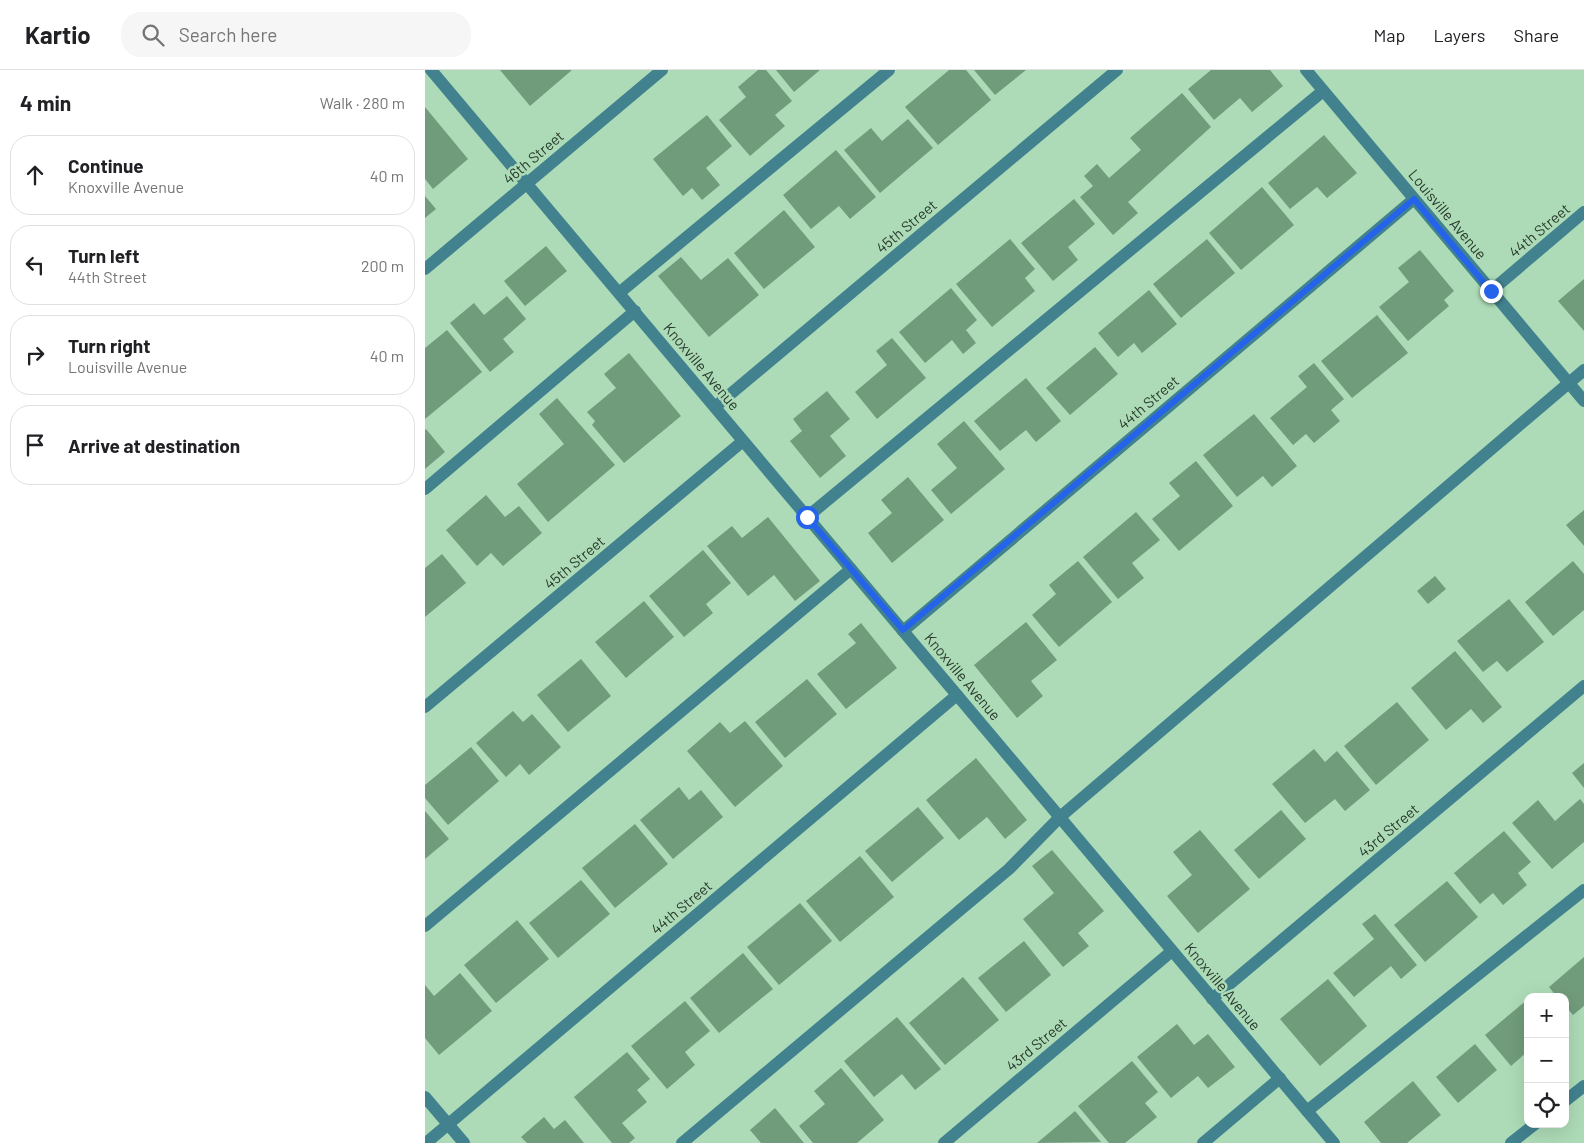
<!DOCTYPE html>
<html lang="en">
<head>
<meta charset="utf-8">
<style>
	body { margin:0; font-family:Barlow,sans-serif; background:#f6f6f6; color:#202124 }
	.controls { position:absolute; right:15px; bottom:15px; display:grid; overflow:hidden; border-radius:10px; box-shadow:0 5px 20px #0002 }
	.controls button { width:45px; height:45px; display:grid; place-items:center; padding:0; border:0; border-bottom:1px solid #e0e0e0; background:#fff; color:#202124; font:25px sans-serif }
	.stop { position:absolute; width:15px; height:15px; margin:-11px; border:4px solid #2563eb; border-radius:50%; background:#fff }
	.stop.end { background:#2563eb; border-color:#fff; box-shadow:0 1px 5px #0008 }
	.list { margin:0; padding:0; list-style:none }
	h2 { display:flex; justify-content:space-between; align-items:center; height:65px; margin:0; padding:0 20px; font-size:21px }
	h2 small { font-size:16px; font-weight:400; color:#757577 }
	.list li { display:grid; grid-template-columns:32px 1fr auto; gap:15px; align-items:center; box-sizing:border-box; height:80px; margin:0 10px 10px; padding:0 10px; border:1px solid #e0e0e0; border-radius:20px }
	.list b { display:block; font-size:19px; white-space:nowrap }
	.list p { margin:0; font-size:16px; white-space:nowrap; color:#757577 }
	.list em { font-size:16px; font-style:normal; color:#757577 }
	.icon { flex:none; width:28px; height:28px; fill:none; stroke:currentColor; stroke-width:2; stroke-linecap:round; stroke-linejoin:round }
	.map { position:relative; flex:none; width:1159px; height:1073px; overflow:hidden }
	header { display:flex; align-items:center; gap:30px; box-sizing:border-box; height:70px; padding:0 25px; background:#fff; border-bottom:1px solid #e0e0e0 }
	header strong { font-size:24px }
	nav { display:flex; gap:28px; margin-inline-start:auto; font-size:18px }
	.search { width:350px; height:45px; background:#f6f6f6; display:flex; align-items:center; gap:12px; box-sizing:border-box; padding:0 18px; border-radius:20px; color:#757577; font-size:19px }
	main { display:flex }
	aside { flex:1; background:#fff }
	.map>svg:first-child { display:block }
</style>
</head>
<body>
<header>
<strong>Kartio</strong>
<div class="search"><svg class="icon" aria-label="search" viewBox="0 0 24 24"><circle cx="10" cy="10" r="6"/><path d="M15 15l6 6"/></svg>Search here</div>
<nav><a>Map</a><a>Layers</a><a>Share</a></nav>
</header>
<main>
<aside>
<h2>4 min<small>Walk · 280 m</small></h2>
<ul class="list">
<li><svg class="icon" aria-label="ahead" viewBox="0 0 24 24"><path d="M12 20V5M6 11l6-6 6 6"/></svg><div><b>Continue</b><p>Knoxville Avenue</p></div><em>40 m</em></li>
<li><svg class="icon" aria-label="left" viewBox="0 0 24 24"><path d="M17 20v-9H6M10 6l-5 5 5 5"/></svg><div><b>Turn left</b><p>44th Street</p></div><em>200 m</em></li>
<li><svg class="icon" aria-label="right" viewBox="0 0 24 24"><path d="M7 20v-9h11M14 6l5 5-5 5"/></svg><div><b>Turn right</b><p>Louisville Avenue</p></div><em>40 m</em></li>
<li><svg class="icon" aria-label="arrive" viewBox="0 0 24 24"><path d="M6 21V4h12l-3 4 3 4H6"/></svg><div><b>Arrive at destination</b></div></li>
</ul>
</aside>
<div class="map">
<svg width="1159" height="1073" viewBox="0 0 1159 1073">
	<rect width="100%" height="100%" fill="#addbb7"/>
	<g fill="#719c7b">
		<path d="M 75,0 L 147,0 L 105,36 Z"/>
		<path d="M 333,0 L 341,0 L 367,31 L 350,45 L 360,56 L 325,86 L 294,50 L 321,27 L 313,17 Z"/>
		<path d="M 351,0 L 395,0 L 369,22 Z"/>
		<path d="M 524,0 L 541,0 L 566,30 L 513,75 L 480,37 Z"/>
		<path d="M 549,0 L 601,0 L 570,25 Z"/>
		<path d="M 786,0 L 845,0 L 858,16 L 827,42 L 815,28 L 789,50 L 763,19 Z"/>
		<path d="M 757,23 L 786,57 L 703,132 L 713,143 L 688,165 L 655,127 L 668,116 L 659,106 L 672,94 L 684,108 L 716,80 L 705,68 Z"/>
		<path d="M 0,37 L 43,89 L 8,119 L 0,109 Z"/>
		<path d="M 282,45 L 307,76 L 281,98 L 295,115 L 277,130 L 267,118 L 258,126 L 228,89 Z"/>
		<path d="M 483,49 L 508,78 L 455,123 L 419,80 L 446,58 L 457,71 Z"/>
		<path d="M 899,65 L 932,103 L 902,128 L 892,117 L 865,139 L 843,113 Z"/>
		<path d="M 411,80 L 451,127 L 425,149 L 414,136 L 386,159 L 358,125 Z"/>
		<path d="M 837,117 L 869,155 L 816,200 L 784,163 Z"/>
		<path d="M 0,126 L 11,139 L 0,148 Z"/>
		<path d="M 649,129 L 670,154 L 643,177 L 653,190 L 628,211 L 596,173 Z"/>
		<path d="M 359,140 L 390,177 L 339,219 L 309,183 Z"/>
		<path d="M 585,169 L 610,199 L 600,208 L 610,221 L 567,257 L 531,214 Z"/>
		<path d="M 782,169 L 810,203 L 756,248 L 728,214 Z"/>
		<path d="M 121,176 L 142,201 L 100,236 L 79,211 Z"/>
		<path d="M 995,180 L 1029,221 L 1019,230 L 1024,236 L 983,271 L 954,237 L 984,212 L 973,198 Z"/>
		<path d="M 256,187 L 276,210 L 303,188 L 334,225 L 284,267 L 233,206 Z"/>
		<path d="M 1159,209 L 1159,261 L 1133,231 Z"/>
		<path d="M 526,218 L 552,250 L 541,260 L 551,273 L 538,284 L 527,270 L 500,293 L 474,262 Z"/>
		<path d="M 724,220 L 752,254 L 717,283 L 709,273 L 693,287 L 673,263 Z"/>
		<path d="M 82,226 L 101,249 L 78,269 L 89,282 L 65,302 L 25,253 L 49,233 L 59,245 Z"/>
		<path d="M 952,245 L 983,283 L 927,328 L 896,291 Z"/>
		<path d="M 22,260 L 57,302 L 0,349 L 0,278 Z"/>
		<path d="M 467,268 L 501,308 L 452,349 L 430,322 L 462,295 L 451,281 Z"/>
		<path d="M 670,277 L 693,304 L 645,345 L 621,318 Z"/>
		<path d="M 204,283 L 256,346 L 199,393 L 167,355 L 170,351 L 162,342 L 191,318 L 179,304 Z"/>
		<path d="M 889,293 L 919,329 L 906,340 L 915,351 L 889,373 L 881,364 L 868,375 L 845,348 L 882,317 L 873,306 Z"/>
		<path d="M 601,308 L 636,351 L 611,372 L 601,360 L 575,381 L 549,351 Z"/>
		<path d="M 402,321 L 425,349 L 405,366 L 421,386 L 395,408 L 365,371 L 377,361 L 368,349 Z"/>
		<path d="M 132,328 L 190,395 L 123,452 L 92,414 L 139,374 L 114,344 Z"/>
		<path d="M 829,344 L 872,396 L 847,417 L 838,406 L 812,427 L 778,385 Z"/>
		<path d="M 539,351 L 580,399 L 526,444 L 506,420 L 532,398 L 512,374 Z"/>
		<path d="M 1,359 L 20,382 L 0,399 L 0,360 Z"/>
		<path d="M 771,391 L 808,436 L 754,481 L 727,449 L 755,426 L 744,413 Z"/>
		<path d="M 483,407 L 519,450 L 467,493 L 443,463 L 467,443 L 456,430 Z"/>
		<path d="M 61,425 L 80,447 L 94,436 L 117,463 L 78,496 L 66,483 L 52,496 L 21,460 Z"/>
		<path d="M 1159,440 L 1159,476 L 1141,455 Z"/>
		<path d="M 711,442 L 735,470 L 707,493 L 719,508 L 693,529 L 658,487 Z"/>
		<path d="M 343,447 L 395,511 L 370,531 L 349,505 L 323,526 L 282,476 L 307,456 L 317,468 Z"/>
		<path d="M 278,480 L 306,513 L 281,534 L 288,543 L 259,567 L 224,526 Z"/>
		<path d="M 17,484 L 41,513 L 0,547 L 0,498 Z"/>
		<path d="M 653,491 L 687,532 L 634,577 L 607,545 L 631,524 L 624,515 Z"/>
		<path d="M 1148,491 L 1159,504 L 1159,540 L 1128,566 L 1100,532 Z"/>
		<path d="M 1010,506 L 1021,519 L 1003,534 L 992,521 Z"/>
		<path d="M 1084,529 L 1119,572 L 1082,602 L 1072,591 L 1058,602 L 1032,571 Z"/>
		<path d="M 219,531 L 249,567 L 201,608 L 170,572 Z"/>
		<path d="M 601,552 L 632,590 L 606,611 L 618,626 L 592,648 L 549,595 Z"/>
		<path d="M 436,553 L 472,598 L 421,639 L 392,604 L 431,573 L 423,564 Z"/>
		<path d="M 1030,581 L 1077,637 L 1058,653 L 1046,639 L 1021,660 L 986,618 Z"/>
		<path d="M 156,589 L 186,626 L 143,662 L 112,625 Z"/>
		<path d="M 382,609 L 412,644 L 360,688 L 330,652 Z"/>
		<path d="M 972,632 L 1004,670 L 951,715 L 919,676 Z"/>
		<path d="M 88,641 L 98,652 L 107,644 L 136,677 L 104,705 L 95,694 L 81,707 L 51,673 Z"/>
		<path d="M 320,651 L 358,696 L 310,737 L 262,681 L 295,652 L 305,663 Z"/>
		<path d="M 46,677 L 74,711 L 23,755 L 0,728 L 0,715 Z"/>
		<path d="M 889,679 L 900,692 L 912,681 L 945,720 L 920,741 L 910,729 L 880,753 L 847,714 Z"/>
		<path d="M 551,688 L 602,750 L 580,769 L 562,747 L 534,770 L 501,730 Z"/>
		<path d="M 1159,693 L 1159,718 L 1147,703 Z"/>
		<path d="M 254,717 L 264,730 L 276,720 L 298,747 L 248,789 L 215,750 Z"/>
		<path d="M 1155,729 L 1159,734 L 1159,772 L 1127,799 L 1087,753 L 1113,730 L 1130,751 Z"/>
		<path d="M 493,737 L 519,768 L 467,812 L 440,781 Z"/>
		<path d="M 856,740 L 881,769 L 834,809 L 809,780 Z"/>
		<path d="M 0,741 L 24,769 L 0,789 Z"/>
		<path d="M 210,754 L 243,794 L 190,838 L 157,798 Z"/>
		<path d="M 775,760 L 825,819 L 773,863 L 742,826 L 767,805 L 748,782 Z"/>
		<path d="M 1079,761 L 1106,792 L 1093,803 L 1102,815 L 1078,835 L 1068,823 L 1055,834 L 1029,803 Z"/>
		<path d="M 627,780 L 679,841 L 653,863 L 664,876 L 638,897 L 598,849 L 629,823 L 607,796 Z"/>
		<path d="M 435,786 L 469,827 L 415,872 L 381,831 Z"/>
		<path d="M 156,810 L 185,844 L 133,888 L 104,853 Z"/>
		<path d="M 1022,811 L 1053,847 L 1000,892 L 969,855 Z"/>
		<path d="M 375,833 L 407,871 L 354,915 L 322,877 Z"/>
		<path d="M 950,844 L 992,895 L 976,909 L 966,896 L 929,927 L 908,903 L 949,869 L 937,854 Z"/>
		<path d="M 92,850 L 124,889 L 71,933 L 39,895 Z"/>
		<path d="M 599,871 L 626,905 L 581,942 L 553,908 Z"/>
		<path d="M 318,883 L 348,919 L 294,963 L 265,928 Z"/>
		<path d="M 1159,887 L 1159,936 L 1148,945 L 1140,936 L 1140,927 L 1132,927 L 1124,917 Z"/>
		<path d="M 35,903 L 67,941 L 14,985 L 0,968 L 0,915 L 9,926 Z"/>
		<path d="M 538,907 L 574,950 L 520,995 L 484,953 Z"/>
		<path d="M 903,909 L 942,956 L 895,996 L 855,949 Z"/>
		<path d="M 1103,929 L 1103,981 L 1086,996 L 1060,965 Z"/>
		<path d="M 260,931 L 285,961 L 260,982 L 270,995 L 242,1019 L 206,976 Z"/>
		<path d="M 472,947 L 516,999 L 490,1020 L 477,1004 L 449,1027 L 419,991 Z"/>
		<path d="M 752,954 L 769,975 L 783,964 L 810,997 L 783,1018 L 773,1006 L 746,1028 L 712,987 Z"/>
		<path d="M 1050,974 L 1072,1000 L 1033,1033 L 1011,1007 Z"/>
		<path d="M 202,982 L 225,1009 L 212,1020 L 222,1032 L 197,1053 L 210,1068 L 204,1073 L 187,1073 L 149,1027 Z"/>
		<path d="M 707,991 L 733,1022 L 720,1033 L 732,1047 L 700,1073 L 684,1073 L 653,1036 Z"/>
		<path d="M 416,998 L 459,1050 L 432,1073 L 388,1073 L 374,1056 L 400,1034 L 389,1021 Z"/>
		<path d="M 988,1011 L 1016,1045 L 982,1073 L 956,1073 L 939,1052 Z"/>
		<path d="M 350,1038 L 379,1073 L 336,1073 L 325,1060 Z"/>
		<path d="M 650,1041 L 676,1072 L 612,1073 Z"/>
		<path d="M 119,1047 L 129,1059 L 140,1050 L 159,1073 L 102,1073 L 96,1067 Z"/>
	</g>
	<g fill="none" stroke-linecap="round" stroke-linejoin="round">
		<g stroke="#41828e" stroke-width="12">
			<path d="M 6,0 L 909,1073"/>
			<path d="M 881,0 L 1159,331"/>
			<path d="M 0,199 L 237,0"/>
			<path d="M 1066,221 L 1159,142"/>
			<path d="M 194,223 L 464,0"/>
			<path d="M 290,337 L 692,0"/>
			<path d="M 0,419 L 210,241"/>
			<path d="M 382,447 L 898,21"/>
			<path d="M 478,561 L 989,129"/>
			<path d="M 0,637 L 318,371"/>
			<path d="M 0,856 L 426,499"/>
			<path d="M 787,929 L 1159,616"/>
			<path d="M 0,1027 L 39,1073"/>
			<path d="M 1140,1031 L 1159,1016"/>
			<path d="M 882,1041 L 1159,820"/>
			<path d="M 1,1073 L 532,625"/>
			<path d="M 257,1073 L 584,799 L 635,747 L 1159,300"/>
			<path d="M 519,1073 L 747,881"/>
			<path d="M 778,1073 L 855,1008"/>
			<path d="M 1086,1073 L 1110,1054"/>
		</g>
	</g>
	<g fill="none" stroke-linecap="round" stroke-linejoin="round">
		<path stroke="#2563eb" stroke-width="6" d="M 382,447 L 478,560 L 989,129 L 1066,221"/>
	</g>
	<g text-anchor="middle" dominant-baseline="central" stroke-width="5" stroke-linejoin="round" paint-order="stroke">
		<g font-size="15" fill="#27392b" stroke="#addbb7">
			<text transform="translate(108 87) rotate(-40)">46th Street</text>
			<text transform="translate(1023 144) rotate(50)">Louisville Avenue</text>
			<text transform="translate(481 156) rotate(-40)">45th Street</text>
			<text transform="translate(1114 160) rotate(-40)">44th Street</text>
			<text transform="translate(277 296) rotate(50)">Knoxville Avenue</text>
			<text transform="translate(723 332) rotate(-40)">44th Street</text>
			<text transform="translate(149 492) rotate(-40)">45th Street</text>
			<text transform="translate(538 606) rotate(50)">Knoxville Avenue</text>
			<text transform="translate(963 760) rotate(-40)">43rd Street</text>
			<text transform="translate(256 837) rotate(-40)">44th Street</text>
			<text transform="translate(798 916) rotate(50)">Knoxville Avenue</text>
			<text transform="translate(611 974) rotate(-40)">43rd Street</text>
		</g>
	</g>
</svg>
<div class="controls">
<button>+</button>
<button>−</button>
<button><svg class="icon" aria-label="locate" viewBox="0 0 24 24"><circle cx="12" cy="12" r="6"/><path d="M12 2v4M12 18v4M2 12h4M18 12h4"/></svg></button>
</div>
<div class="stop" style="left:382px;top:447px"></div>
<div class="stop end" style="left:1066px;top:221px"></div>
</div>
</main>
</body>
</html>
